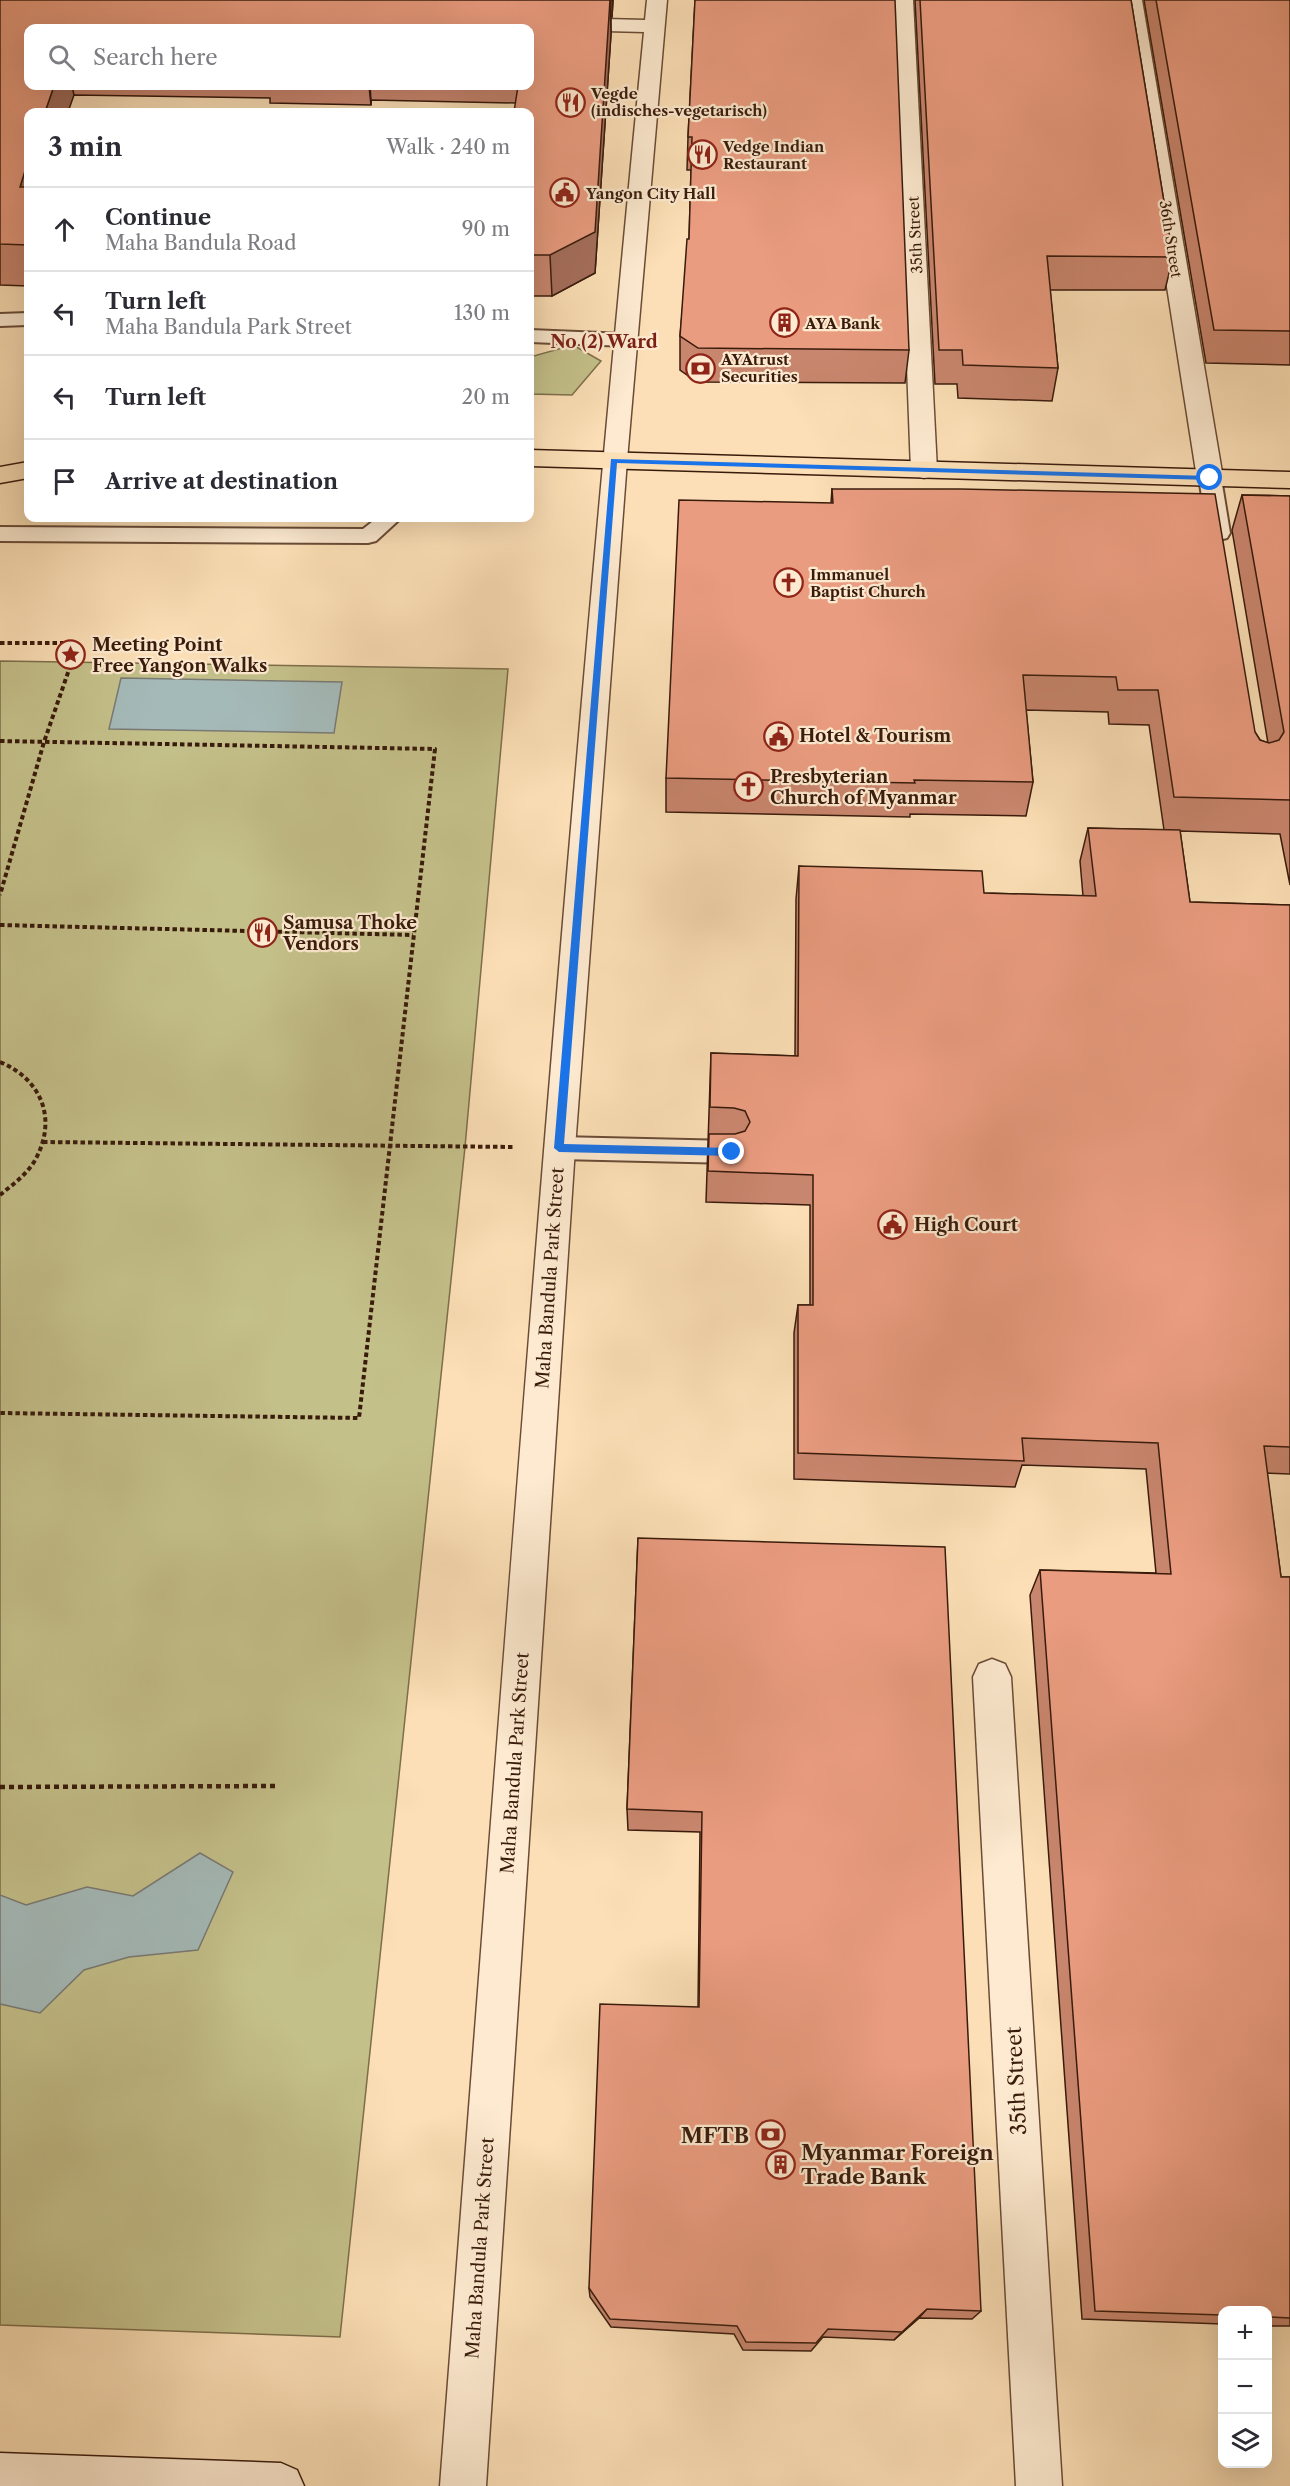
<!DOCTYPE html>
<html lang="en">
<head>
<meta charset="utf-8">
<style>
	body { margin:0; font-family:"Libre Caslon Text",serif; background:#f7f7f7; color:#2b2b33 }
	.controls { position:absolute; right:18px; bottom:18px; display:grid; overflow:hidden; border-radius:12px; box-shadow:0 6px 24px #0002 }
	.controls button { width:54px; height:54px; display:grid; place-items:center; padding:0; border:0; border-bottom:2px solid #e1e1e2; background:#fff; color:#2b2b33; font:30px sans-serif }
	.stop { position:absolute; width:18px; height:18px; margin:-14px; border:4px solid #1a73e8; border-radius:50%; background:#fff }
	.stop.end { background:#1a73e8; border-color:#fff; box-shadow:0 2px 6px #0008 }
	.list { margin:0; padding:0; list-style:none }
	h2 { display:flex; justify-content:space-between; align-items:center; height:78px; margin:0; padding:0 24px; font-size:26px }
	h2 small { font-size:20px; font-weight:400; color:#7c7c81 }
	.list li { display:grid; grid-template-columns:39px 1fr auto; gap:18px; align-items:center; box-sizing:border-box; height:84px; padding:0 24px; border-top:2px solid #e1e1e2 }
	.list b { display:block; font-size:22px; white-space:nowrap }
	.list p { margin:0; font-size:20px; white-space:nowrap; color:#7c7c81 }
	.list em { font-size:20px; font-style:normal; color:#7c7c81 }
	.icon { flex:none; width:33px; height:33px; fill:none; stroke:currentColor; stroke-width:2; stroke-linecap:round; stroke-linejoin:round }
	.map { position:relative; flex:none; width:1290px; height:2486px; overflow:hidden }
	.search { position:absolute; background:#fff; box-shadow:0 6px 24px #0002; left:24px; top:24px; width:510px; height:66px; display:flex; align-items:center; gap:15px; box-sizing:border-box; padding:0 21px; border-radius:12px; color:#7c7c81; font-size:22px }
	.panel { position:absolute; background:#fff; box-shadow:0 6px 24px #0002; left:24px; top:108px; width:510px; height:414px; border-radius:12px }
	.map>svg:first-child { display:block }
</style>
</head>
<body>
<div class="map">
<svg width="1290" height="2486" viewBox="0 0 1290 2486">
	<rect width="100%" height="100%" fill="#fcdfb6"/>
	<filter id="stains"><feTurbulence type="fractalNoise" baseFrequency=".00333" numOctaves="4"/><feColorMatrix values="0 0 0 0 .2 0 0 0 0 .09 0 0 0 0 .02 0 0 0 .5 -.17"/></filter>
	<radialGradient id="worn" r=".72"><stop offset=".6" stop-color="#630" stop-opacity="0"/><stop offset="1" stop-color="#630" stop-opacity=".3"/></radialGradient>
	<g fill="#c4c08a" stroke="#7e6e4b" stroke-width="1.5">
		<path d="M 573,345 L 601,361 L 572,395 L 530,394 L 530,357 Z"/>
		<path d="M 0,661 L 508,669 L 465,1147 L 340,2337 L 0,2325 Z"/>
	</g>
	<g fill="#a4bab9" stroke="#797a74" stroke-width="1.5">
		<path d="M 121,678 L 342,682 L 334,733 L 109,729 Z"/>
		<path d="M 200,1853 L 233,1872 L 198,1950 L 129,1957 L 84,1970 L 40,2013 L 0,2004 L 0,1895 L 26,1905 L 87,1887 L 133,1896 Z"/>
	</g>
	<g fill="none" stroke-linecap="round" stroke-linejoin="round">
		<defs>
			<g id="service">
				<path d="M 28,313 L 28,325 L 0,326 L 0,314 Z"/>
				<path d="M 530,330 L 626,334 L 633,336 L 636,340 L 633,344 L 626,346 L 530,342 Z"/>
				<path d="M 1210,471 L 1218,473 L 1221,478 L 1230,533 L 1227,538 L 1219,540 L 1211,538 L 1208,533 L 1199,478 L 1202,473 Z"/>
				<path d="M 377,518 L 401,518 L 376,541 L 368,543 L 0,541 L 0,527 L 363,529 Z"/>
				<path d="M 559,1137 L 732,1141 L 742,1144 L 746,1152 L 742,1160 L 732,1163 L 559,1159 L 549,1156 L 545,1148 L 549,1140 Z"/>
			</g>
			<g id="minor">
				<path d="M 647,0 L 667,0 L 627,460 L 575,1148 L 486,2486 L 440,2486 C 503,1668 563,849 644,32 L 567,30 L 560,28 L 557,24 L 560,20 L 567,18 L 645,20 Z"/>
				<path d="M 893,0 L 913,0 L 937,470 L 933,476 L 924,478 L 915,476 L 911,470 Z"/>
				<path d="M 1122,0 L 1142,0 L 1223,478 L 1219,484 L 1210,486 L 1201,484 L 1197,478 Z"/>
				<path d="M 992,1659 L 1005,1664 L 1011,1677 L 1062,2486 L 1016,2486 L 973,1677 L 979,1664 Z"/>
			</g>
			<path id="secondary" d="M 0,2453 L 281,2463 L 297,2470 L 304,2486 L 0,2486 Z"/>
			<g id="primary">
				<path d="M 530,450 L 1290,472 L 1290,488 L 530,466 Z"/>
				<path d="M 28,462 L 28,478 L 0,483 L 0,467 Z"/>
			</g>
		</defs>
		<use href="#service" stroke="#6a4c36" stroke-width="4"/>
		<use href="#minor" stroke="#6a4c36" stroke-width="3"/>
		<use href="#secondary" stroke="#391b0c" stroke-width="3"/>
		<use href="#primary" stroke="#391b0c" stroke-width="3"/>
		<g stroke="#391b0c" stroke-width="4" stroke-dasharray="4.5 3" stroke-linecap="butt">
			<path d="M 0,643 L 75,643 L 72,661 L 44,742 L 0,895"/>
			<path d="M 0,741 L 435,749 L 359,1418 L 0,1413"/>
			<path d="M 0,925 L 413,935"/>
			<path d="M 0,1062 C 43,1080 58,1121 34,1162 C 25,1176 12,1185 0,1195"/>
			<path d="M 43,1142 L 513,1147"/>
		</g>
		<path stroke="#391b0c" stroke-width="4.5" stroke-dasharray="5 4" stroke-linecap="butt" d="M 0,1787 L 276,1786"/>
		<use href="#service" fill="#fdead0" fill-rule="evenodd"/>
		<use href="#minor" fill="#fdead0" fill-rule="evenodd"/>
		<use href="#secondary" fill="#fdead0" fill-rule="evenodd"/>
		<use href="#primary" fill="#fcdfb6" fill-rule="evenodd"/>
	</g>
	<g fill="#c9866e" stroke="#391b0c" stroke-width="1.5" fill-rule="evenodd">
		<path d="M 0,0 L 613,0 L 612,17 L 611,17 L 611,34 L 595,273 L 552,296 L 530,296 L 530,112 L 516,103 L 371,100 L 371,105 L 270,103 L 270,98 L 74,95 L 28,112 L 28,286 L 0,285 ZM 28,28 L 530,28 L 530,86 L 28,86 Z"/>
		<path d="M 695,0 L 909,350 L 905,383 L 697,382 L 680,370 L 680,336 L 689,239 L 691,170 L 687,170 L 688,137 Z"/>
		<path d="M 915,0 L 1131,0 L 1173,257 L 1165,290 L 1050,290 L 1058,368 L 1052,401 L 958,398 L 957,384 L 935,384 Z"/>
		<path d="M 1144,0 L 1290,0 L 1290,365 L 1206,363 Z"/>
		<path d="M 832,489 L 1255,732 L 1260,740 L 1268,743 L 1232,530 L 1242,495 L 1290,496 L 1290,885 L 1280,834 L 1180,831 L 1190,902 L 1290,905 L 1290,1474 L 1267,1473 L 1281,1577 L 1290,1577 L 1290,2326 L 1268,2326 L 1268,2310 L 1222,2310 L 1222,2324 L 1082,2319 L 1030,1595 L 1040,1570 L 1156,1573 L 1146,1469 L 1022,1465 L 1015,1487 L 794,1479 L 794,1333 L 798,1305 L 810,1305 L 810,1205 L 706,1202 L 711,1053 L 795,1056 L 796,899 L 799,866 L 984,893 L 1083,896 L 1080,861 L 1088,828 L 1164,830 L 1149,725 L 1109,724 L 1108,712 L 1026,710 L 1033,782 L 1026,816 L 910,814 L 910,817 L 666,812 L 666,778 L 831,503 Z"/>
		<path d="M 638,1538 L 981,2311 L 972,2319 L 919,2318 L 894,2340 L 823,2337 L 811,2351 L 743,2350 L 734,2334 L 611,2327 L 590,2297 L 589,2288 L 698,2007 L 700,1832 L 628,1830 L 627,1809 Z"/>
	</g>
	<g fill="#a46d5a" stroke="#391b0c" stroke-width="1.5">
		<path d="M 610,0 L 611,34 L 595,273 L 552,296 L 550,255 Z"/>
		<path d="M 612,0 L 613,0 L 612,17 Z"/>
		<path d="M 54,86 L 72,86 L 74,95 L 68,112 L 45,112 Z"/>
		<path d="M 369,86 L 370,86 L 371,100 L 371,105 Z"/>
		<path d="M 28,161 L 28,221 L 20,187 Z"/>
		<path d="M 927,2309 L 919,2318 L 894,2340 L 902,2332 Z"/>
	</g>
	<g fill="#ea9c80" stroke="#391b0c" stroke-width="1.5">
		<path d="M 0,0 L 610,0 L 595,232 L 550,255 L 530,255 L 530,112 L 514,112 L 518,86 L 530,86 L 530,28 L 28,28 L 28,86 L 54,86 L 45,112 L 28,112 L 28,161 L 20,187 L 28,187 L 28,245 L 0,244 Z"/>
		<path d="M 695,0 L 895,0 L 909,350 L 698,348 L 680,336 L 687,239 L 689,239 L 692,137 L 688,137 Z"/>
		<path d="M 920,0 L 1131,0 L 1173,257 L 1047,256 L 1058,368 L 963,365 L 962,350 L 939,350 Z"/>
		<path d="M 1156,0 L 1290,0 L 1290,331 L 1214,330 Z"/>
		<path d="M 832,489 L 960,489 L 1215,494 L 1255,732 L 1260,740 L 1269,743 L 1279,740 L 1284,732 L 1242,495 L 1290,496 L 1290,800 L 1174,797 L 1158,690 L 1118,690 L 1116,677 L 1023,675 L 1033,782 L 914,780 L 915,783 L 666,778 L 679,500 L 833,503 Z"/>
		<path d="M 1088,828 L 1180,830 L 1190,902 L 1290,905 L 1290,1447 L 1264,1446 L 1281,1577 L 1290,1577 L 1290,2318 L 1268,2317 L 1268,2310 L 1222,2310 L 1222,2315 L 1095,2311 L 1040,1570 L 1171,1574 L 1158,1443 L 1022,1438 L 1024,1461 L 798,1453 L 798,1305 L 813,1305 L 813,1175 L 708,1171 L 709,1134 L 735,1134 L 745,1131 L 750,1122 L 745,1111 L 734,1108 L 710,1107 L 711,1053 L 798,1056 L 799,866 L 982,871 L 984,893 L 1096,896 Z"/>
		<path d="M 638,1538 L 945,1547 L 981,2311 L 927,2309 L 902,2332 L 828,2329 L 816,2343 L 746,2342 L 737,2326 L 610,2319 L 589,2288 L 600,2004 L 699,2007 L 702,1812 L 627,1809 Z"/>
	</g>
	<path fill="#1a73e8" d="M 611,459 L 1210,476 L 1214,478 L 1210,480 L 617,463 L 564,1144 L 732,1148 L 737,1152 L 732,1156 L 559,1152 L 554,1148 Z"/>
	<defs>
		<symbol id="restaurant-ring" viewBox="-11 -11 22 22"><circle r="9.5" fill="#fdead0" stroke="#8f2418" stroke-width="1.5"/><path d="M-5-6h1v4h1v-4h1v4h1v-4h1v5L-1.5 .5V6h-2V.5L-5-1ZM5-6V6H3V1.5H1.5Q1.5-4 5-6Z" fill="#8f2418"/></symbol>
		<symbol id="civic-ring" viewBox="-11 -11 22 22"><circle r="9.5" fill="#fdead0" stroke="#8f2418" stroke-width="1.5"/><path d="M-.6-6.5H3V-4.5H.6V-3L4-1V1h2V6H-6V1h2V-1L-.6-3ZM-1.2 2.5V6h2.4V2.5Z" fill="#8f2418"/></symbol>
		<symbol id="building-ring" viewBox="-11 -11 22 22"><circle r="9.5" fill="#fdead0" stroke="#8f2418" stroke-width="1.5"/><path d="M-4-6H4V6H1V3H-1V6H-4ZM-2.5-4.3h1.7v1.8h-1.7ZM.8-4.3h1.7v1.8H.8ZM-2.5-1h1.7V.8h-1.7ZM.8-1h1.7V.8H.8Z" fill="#8f2418"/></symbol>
		<symbol id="bank-ring" viewBox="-11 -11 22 22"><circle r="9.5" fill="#fdead0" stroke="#8f2418" stroke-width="1.5"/><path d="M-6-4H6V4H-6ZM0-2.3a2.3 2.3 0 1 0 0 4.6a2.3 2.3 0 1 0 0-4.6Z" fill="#8f2418"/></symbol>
		<symbol id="church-ring" viewBox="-11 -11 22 22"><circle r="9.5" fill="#fdead0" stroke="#8f2418" stroke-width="1.5"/><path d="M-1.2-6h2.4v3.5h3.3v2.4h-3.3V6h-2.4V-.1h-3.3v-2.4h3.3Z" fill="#8f2418"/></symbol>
		<symbol id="sight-ring" viewBox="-11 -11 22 22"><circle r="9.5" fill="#fdead0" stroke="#8f2418" stroke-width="1.5"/><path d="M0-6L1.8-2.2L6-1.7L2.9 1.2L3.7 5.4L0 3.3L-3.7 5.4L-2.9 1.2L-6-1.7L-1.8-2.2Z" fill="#8f2418"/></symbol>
	</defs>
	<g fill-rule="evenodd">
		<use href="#restaurant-ring" x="554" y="86" width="33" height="33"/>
		<use href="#restaurant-ring" x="686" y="138" width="33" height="33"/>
		<use href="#civic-ring" x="548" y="176" width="33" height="33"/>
		<use href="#building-ring" x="768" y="306" width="33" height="33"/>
		<use href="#bank-ring" x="684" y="352" width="33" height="33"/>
		<use href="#church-ring" x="772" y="566" width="33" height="33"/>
		<use href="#sight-ring" x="54" y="638" width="33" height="33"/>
		<use href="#civic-ring" x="762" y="720" width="33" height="33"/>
		<use href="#church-ring" x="732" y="770" width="33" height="33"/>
		<use href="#restaurant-ring" x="246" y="916" width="33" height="33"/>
		<use href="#civic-ring" x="876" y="1208" width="33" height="33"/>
		<use href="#bank-ring" x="754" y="2118" width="33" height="33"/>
		<use href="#building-ring" x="764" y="2148" width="33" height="33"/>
	</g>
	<g text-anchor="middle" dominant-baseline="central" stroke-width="4.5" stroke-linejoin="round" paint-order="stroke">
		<g font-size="15" font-weight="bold" fill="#391b0c" stroke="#fdead0" text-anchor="start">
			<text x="591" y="93">Vegde<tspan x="591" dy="17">(indisches-vegetarisch)</tspan></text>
			<text x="723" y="146">Vedge Indian<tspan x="723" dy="17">Restaurant</tspan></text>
			<text x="586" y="193">Yangon City Hall</text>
			<text x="805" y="323">AYA Bank</text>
			<text x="721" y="359">AYAtrust<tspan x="721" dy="17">Securities</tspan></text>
			<text x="810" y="574">Immanuel<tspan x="810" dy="17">Baptist Church</tspan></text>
		</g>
		<g font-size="15" fill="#391b0c" stroke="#fdead0">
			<text transform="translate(915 235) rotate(-93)">35th Street</text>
			<text transform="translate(1171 239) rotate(81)">36th Street</text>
		</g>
		<g font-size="18" font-weight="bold" fill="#7a1f14" stroke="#fdead0">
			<text x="604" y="342">No (2) Ward</text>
		</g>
		<g font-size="18" font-weight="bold" fill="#391b0c" stroke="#fdead0" text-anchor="start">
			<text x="92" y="645">Meeting Point<tspan x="92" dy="21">Free Yangon Walks</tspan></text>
			<text x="799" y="736">Hotel &amp; Tourism</text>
			<text x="770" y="777">Presbyterian<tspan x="770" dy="21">Church of Myanmar</tspan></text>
			<text x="283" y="923">Samusa Thoke<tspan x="283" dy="21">Vendors</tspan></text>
			<text x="914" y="1225">High Court</text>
		</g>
		<g font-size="18" fill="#391b0c" stroke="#fdead0">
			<text transform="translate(550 1278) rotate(-86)">Maha Bandula Park Street</text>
			<text transform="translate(515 1763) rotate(-86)">Maha Bandula Park Street</text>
			<text transform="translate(480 2248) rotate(-86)">Maha Bandula Park Street</text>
		</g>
		<g font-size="21" fill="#391b0c" stroke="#fdead0">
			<text transform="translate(1016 2081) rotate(-93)">35th Street</text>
		</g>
		<g font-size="21" font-weight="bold" fill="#391b0c" stroke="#fdead0" text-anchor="end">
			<text x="749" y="2135">MFTB</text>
			<text x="801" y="2152" text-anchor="start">Myanmar Foreign<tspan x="801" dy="24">Trade Bank</tspan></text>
		</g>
	</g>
	<rect width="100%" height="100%" filter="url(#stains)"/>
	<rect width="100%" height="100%" fill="url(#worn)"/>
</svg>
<div class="controls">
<button>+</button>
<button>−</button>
<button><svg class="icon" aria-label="layers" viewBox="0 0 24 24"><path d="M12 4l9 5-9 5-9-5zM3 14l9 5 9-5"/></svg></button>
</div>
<div class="stop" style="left:1210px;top:478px"></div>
<div class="stop end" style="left:732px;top:1152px"></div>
<div class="search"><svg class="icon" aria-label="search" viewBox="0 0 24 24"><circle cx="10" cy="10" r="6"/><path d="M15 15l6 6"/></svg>Search here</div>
<section class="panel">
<h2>3 min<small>Walk · 240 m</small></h2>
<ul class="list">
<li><svg class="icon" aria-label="ahead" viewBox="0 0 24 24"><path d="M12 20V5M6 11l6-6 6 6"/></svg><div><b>Continue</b><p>Maha Bandula Road</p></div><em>90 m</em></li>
<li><svg class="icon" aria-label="left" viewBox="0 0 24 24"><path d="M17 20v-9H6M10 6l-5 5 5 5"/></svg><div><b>Turn left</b><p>Maha Bandula Park Street</p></div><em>130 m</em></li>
<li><svg class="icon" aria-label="left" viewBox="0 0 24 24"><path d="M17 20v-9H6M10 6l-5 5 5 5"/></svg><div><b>Turn left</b></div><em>20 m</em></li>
<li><svg class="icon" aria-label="arrive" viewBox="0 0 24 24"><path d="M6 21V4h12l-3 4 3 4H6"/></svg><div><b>Arrive at destination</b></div></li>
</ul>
</section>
</div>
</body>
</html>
